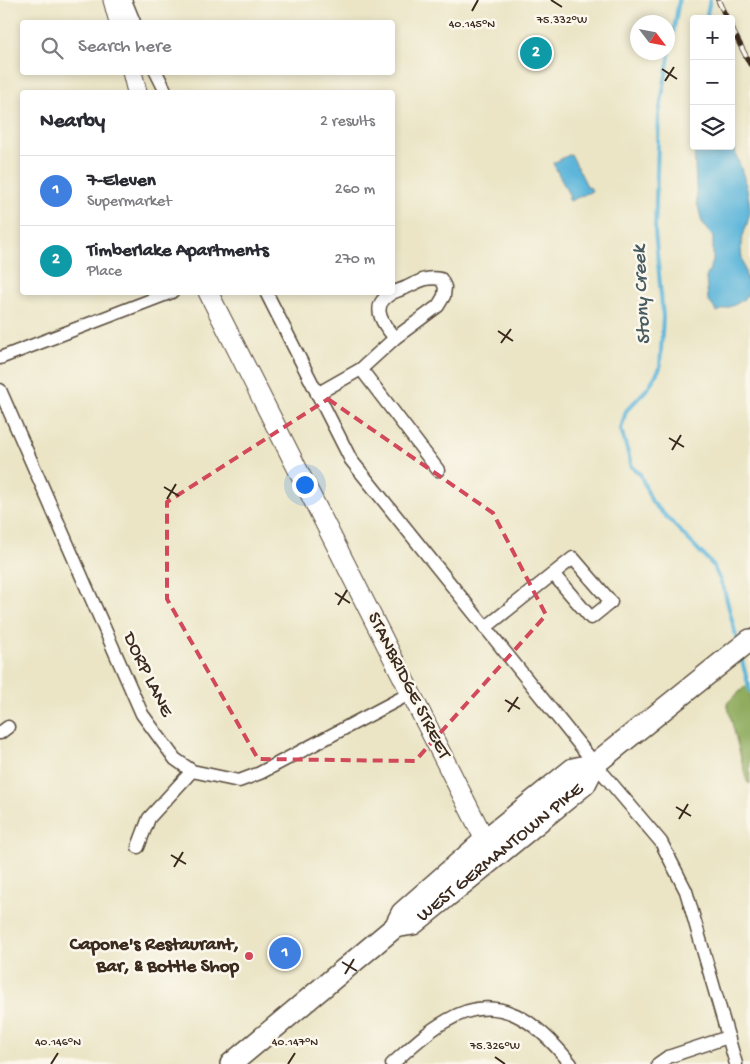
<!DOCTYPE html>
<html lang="en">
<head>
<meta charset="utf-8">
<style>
	body { margin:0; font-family:"Gochi Hand",sans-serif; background:#f7f7f7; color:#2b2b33 }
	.controls { position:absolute; right:15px; top:15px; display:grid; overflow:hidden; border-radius:5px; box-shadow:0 2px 8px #0003 }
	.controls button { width:45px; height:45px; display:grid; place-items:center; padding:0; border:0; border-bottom:1px solid #e1e1e2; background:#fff; color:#2b2b33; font:25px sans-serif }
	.compass { position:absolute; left:630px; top:15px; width:45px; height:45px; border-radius:50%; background:#fff; box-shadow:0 2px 8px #0003; rotate:122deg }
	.you { position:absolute; left:304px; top:484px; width:18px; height:18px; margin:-12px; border:4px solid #fff; border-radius:50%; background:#1a73e8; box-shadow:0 0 0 8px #1a73e833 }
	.badge { display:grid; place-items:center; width:32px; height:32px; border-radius:50%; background:#7c3aed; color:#fff; font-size:16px; font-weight:700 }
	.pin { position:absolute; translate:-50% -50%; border:2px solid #fff; box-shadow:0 1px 5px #0006 }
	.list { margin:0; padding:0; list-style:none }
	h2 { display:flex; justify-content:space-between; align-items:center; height:65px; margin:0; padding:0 20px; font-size:21px }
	h2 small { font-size:16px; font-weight:400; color:#7c7c81 }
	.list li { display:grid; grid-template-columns:32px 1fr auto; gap:15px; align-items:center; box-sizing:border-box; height:70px; padding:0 20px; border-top:1px solid #e1e1e2 }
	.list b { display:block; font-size:19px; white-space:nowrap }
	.list p { margin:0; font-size:16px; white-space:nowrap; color:#7c7c81 }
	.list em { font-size:16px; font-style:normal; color:#7c7c81 }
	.icon { flex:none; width:28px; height:28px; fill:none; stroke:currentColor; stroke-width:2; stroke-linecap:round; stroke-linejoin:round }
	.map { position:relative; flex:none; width:750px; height:1064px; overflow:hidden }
	.search { position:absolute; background:#fff; box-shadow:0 2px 8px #0003; left:20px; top:20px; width:375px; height:55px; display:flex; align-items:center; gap:12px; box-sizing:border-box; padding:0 18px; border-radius:5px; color:#7c7c81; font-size:19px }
	.panel { position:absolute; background:#fff; box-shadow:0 2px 8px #0003; left:20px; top:90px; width:375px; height:205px; border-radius:5px }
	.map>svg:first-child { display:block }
</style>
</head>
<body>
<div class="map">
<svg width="750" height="1064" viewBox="0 0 750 1064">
	<rect width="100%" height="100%" fill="#fbf7ec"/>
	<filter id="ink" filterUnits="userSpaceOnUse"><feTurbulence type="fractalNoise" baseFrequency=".02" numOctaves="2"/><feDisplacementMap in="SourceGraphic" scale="10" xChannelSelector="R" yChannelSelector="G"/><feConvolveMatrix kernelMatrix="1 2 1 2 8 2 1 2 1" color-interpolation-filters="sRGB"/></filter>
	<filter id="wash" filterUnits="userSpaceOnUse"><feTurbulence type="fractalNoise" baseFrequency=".0096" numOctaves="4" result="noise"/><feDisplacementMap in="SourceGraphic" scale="20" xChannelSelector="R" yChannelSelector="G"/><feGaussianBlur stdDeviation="1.12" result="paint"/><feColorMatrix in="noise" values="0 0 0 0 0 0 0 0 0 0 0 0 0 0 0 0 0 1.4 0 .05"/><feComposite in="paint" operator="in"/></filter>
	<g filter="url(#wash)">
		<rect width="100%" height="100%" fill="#ebe5c6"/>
		<path fill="#8fac5f" stroke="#656b3e" d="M 750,682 L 750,784 L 747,782 L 727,703 Z"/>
		<g fill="#5db6da" stroke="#4c707c">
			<path d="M 731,142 C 739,161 750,191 750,212 C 748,224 741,237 741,249 C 741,261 750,286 749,293 C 742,304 728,307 717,312 L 708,300 L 706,278 L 713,261 L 713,236 L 702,222 L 697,202 L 694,147 L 731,146 Z"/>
			<path d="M 571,154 L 588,188 L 590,187 L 592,191 L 570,201 L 568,198 L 570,197 L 553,163 Z"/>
		</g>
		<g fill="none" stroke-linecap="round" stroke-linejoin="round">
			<g stroke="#5db6da" stroke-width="4">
				<path d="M 679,0 L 659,114 L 655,231 L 663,317 L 660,368 L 648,388 L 626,411 L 621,429 L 632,467 L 640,474 L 652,502 L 713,565 L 724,589 L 737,640"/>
				<path d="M 706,19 L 710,0"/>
				<path d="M 741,657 L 750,691"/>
			</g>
		</g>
	</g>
	<g filter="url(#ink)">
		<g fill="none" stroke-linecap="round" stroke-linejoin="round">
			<defs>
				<g id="street">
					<path d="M 125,0 L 134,22"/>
					<path d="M 156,72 L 166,92"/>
					<path d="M 266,292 L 351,460 L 595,764 L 661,842 L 686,891 L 736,1064"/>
					<path d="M 0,358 L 172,292"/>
					<path d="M 361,369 L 438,470"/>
					<path d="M 0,390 L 142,714 L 175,759 L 192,771 L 239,781 L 260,773 L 411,693"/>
					<path d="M 317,394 L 361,369 L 395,338 L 438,306 L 444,296 L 445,287 L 441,279 C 427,276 420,281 407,287 C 401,290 394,291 389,295 C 369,307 385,327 395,338"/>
					<path d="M 485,628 L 573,558 L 611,602 L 591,618 L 554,575"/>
					<path d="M 0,733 L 8,727"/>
					<path d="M 138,847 L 149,818 L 192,771"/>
					<path d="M 392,1064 C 409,1049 426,1032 446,1021 C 499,989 538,1023 571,1064"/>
					<path d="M 658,1064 L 668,1057 L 728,1037"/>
				</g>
				<g id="secondary">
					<path d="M 113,0 L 119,22"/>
					<path d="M 132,72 L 137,92"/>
					<path d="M 208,292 L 485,840"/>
				</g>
				<g id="primary">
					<path id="s1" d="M 395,927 L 413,924 L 585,784 L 595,764 L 750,640"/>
					<path d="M 231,1064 L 395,927 L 402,913 L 485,840 L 573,769 L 595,764"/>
				</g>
			</defs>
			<use href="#street" stroke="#554637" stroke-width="15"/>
			<use href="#secondary" stroke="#554637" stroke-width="21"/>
			<use href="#primary" stroke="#554637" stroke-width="24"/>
			<use href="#street" stroke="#fff" stroke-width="12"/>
			<use href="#secondary" stroke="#fff" stroke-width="19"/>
			<use href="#primary" stroke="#fff" stroke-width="21"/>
			<defs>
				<g id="rail">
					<path d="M 718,0 L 727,19"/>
					<path d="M 731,27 L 750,64"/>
				</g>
			</defs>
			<use href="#rail" stroke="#3b2a1e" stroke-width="5.5"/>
			<use href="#rail" stroke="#fbf7ec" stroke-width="4" stroke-dasharray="11" stroke-linecap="butt"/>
		</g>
	</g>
	<path fill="none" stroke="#d1495b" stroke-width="4" stroke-dasharray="10 6" stroke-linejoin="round" d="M 328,399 L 493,513 L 546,615 L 415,761 L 258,759 L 167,599 L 167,502 Z"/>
	<path fill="none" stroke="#3b2a1e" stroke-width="2" d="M 551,0 L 562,7M 472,11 L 478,0M 662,69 L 677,79M 665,81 L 674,67M 498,331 L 513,341M 501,343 L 511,329M 669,438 L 684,447M 672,450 L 681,435M 164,487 L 179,496M 167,499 L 176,484M 335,593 L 350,603M 338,605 L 347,590M 505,700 L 520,709M 508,712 L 518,697M 676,807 L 691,816M 679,819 L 688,804M 171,855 L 186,864M 174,867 L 183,852M 342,962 L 357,971M 345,974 L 354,959M 495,1057 L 505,1064M 51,1064 L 58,1053M 288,1064 L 295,1053"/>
	<circle fill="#d1495b" stroke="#fbf7ec" stroke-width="2" cx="249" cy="956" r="5"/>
	<g text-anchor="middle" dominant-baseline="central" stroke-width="5" stroke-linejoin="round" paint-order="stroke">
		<g font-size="19" fill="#3b2a1e" stroke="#fbf7ec">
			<text transform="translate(147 675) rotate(64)">DORP LANE</text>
			<text transform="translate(408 686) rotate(63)">STANBRIDGE STREET</text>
			<text stroke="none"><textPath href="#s1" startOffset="131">WEST GERMANTOWN PIKE</textPath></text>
		</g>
		<g font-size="19" font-weight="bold" fill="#3b2a1e" stroke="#fbf7ec" text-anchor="end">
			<text x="239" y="945">Capone's Restaurant,<tspan x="239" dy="22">Bar, &amp; Bottle Shop</tspan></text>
		</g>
		<g font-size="20" font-style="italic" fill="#475b60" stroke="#fbf7ec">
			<text transform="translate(643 295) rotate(-93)">Stony Creek</text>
		</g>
	</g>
	<g font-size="12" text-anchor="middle" fill="#3b2a1e" stroke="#fbf7ec" stroke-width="5" stroke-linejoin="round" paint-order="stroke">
		<text x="562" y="23">75.332°W</text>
		<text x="472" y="27">40.145°N</text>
		<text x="58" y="1045">40.146°N</text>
		<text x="295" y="1045">40.147°N</text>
		<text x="495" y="1049">75.326°W</text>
	</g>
</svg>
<div class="controls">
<button>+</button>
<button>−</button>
<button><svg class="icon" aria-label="layers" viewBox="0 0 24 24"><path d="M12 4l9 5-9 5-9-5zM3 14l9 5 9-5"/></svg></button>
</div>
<svg class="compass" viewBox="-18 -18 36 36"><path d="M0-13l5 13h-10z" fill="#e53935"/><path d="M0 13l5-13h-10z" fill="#7c7c81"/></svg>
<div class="you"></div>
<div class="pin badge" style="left:285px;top:953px;background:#3f7fe0">1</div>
<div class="pin badge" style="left:536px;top:53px;background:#0f9aa8">2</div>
<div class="search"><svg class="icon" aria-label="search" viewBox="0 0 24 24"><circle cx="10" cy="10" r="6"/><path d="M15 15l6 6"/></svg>Search here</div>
<section class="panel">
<h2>Nearby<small>2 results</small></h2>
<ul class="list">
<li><span class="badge" style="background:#3f7fe0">1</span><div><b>7-Eleven</b><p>Supermarket</p></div><em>260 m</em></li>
<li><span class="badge" style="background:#0f9aa8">2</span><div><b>Timberlake Apartments</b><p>Place</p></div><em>270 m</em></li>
</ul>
</section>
</div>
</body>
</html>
